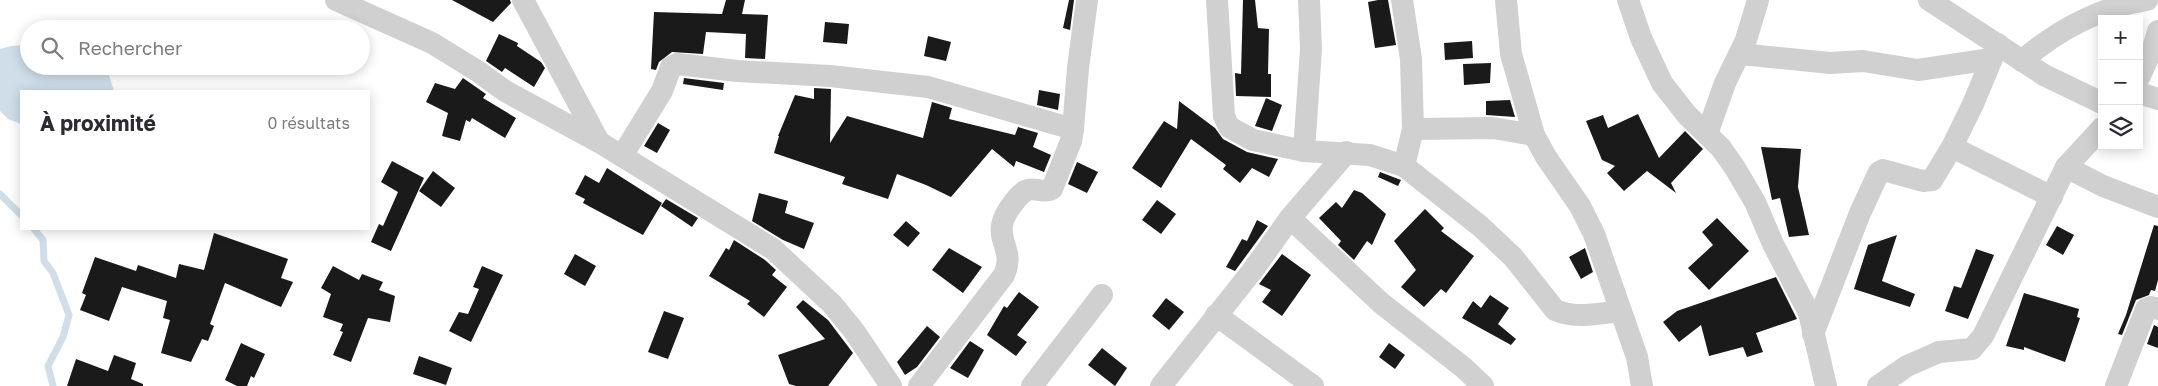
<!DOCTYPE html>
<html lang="fr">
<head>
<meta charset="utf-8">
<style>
	body { margin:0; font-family:"Golos Text",sans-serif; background:#f7f7f7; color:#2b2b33 }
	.controls { position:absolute; right:15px; top:15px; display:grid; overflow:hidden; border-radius:0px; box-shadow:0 2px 12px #0003 }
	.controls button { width:45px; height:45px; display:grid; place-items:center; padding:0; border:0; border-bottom:1px solid #e1e1e2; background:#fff; color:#2b2b33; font:25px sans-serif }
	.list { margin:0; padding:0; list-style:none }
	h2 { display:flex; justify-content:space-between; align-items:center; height:65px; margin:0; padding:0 20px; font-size:21px }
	h2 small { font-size:16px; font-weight:400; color:#7c7c81 }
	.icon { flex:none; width:28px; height:28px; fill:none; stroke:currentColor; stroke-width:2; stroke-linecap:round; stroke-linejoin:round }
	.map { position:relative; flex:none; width:2158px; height:386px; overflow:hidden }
	.search { position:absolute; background:#fff; box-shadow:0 2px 12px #0003; left:20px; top:20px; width:350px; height:55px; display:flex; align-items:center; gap:12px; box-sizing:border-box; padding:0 18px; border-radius:28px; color:#7c7c81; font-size:19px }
	.panel { position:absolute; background:#fff; box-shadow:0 2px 12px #0003; left:20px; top:90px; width:350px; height:140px; border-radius:0px }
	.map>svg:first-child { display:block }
</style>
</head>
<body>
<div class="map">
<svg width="2158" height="386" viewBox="0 0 2158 386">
	<rect width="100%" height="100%" fill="#fff"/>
	<path fill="#cfdee9" d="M 24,45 L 29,50 L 29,66 L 98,66 L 107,69 L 114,91 L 21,91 L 21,124 L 8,119 L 0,111 L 0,49 L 11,46 Z"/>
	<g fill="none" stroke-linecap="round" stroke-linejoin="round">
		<g stroke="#cfdee9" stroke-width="7">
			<path d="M 0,194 L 21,215"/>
			<path d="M 34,229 L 43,240 L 44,261 L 53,273 L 69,315 L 63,337 L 48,366 L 53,386"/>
		</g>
	</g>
	<g fill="#1a1a1a">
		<path d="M 452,0 L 510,0 L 511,3 L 493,22 Z"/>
		<path d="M 726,0 L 745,0 L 742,14 L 768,15 L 765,59 L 745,58 L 746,34 L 706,32 L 703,54 L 672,52 L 659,62 L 656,70 L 651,69 L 654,12 L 722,14 Z"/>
		<path d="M 1069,0 L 1074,0 L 1070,30 L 1063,28 Z"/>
		<path d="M 1243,0 L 1255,0 L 1258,28 L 1269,29 L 1268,74 L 1271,74 L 1271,97 L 1236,96 L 1235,73 L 1241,74 Z"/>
		<path d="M 1378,0 L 1388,0 L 1396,45 L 1375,48 L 1368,2 Z"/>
		<path d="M 825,22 L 849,24 L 847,44 L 823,42 Z"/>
		<path d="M 499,34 L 518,43 L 517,46 L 541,62 L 545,68 L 534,87 L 505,68 L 502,72 L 486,61 Z"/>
		<path d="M 928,36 L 951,42 L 946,61 L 924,56 Z"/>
		<path d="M 1472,41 L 1473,58 L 1445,60 L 1444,43 Z"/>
		<path d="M 1491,63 L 1490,83 L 1464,85 L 1463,64 Z"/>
		<path d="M 463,78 L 486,94 L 483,98 L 516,118 L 505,138 L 472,118 L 470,122 L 466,120 L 460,141 L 442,136 L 448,113 L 426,102 L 435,83 L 455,89 Z"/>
		<path d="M 684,78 L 724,83 L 723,90 L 683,84 Z"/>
		<path d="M 814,88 L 831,89 L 830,143 L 847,116 L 923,138 L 932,102 L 952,108 L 949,119 L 1015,135 L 1018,127 L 1038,133 L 1033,147 L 1051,155 L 1044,172 L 1016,161 L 1014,167 L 992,149 L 951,197 L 926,185 L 897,174 L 888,199 L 842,184 L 845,177 L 774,153 L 779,136 L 778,136 L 795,95 L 814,99 Z"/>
		<path d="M 1039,90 L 1060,94 L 1058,110 L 1037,105 Z"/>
		<path d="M 1266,98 L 1282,105 L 1272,131 L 1255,126 Z"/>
		<path d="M 1510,100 L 1515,117 L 1486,115 L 1486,101 Z"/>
		<path d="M 1179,101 L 1215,128 L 1223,139 L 1247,152 L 1278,159 L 1269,177 L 1252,168 L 1240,183 L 1223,169 L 1226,165 L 1191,139 L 1161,188 L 1132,168 L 1164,121 L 1177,129 Z"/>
		<path d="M 1638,114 L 1659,158 L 1685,131 L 1703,149 L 1671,183 L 1676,193 L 1647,171 L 1624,191 L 1607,173 L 1615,166 L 1602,160 L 1586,121 L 1603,115 L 1608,128 Z"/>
		<path d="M 658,123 L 670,130 L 657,153 L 644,146 Z"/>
		<path d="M 1761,147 L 1801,149 L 1798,187 L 1809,235 L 1789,237 L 1780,198 L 1772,200 Z"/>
		<path d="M 392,161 L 424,178 L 391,251 L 371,242 L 379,224 L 383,226 L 398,192 L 381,182 Z"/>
		<path d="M 1077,162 L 1098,172 L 1087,193 L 1068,184 Z"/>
		<path d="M 607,168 L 662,203 L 643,235 L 583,203 L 585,199 L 575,194 L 585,175 L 599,183 Z"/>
		<path d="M 433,171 L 455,188 L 441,207 L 419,191 Z"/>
		<path d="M 1380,172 L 1401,180 L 1398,186 L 1378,177 Z"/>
		<path d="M 1354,190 L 1362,193 L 1386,214 L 1372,245 L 1367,241 L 1354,260 L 1338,245 L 1341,241 L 1319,218 L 1336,202 L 1342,208 Z"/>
		<path d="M 759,193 L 788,201 L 785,213 L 814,223 L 804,249 L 783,240 L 752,221 Z"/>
		<path d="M 666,199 L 698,218 L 692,227 L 661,206 Z"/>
		<path d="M 1157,200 L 1176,214 L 1161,234 L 1142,220 Z"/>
		<path d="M 1425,209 L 1444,228 L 1441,231 L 1474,256 L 1446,293 L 1441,289 L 1424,307 L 1401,287 L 1416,270 L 1394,241 Z"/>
		<path d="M 1717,218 L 1749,251 L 1709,290 L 1688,268 L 1713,245 L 1702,232 Z"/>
		<path d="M 1257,220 L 1268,226 L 1235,271 L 1226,267 L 1242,239 L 1247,241 Z"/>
		<path d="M 906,221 L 920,233 L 908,247 L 893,235 Z"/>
		<path d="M 2154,225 L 2158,226 L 2158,280 L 2155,291 L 2151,290 L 2149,295 L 2136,300 L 2122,335 L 2118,334 L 2126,315 Z"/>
		<path d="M 2057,226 L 2074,235 L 2063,255 L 2046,245 Z"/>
		<path d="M 214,233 L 288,259 L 281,278 L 293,282 L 281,307 L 225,283 L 210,324 L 214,326 L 208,341 L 202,339 L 191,362 L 161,353 L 170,320 L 163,318 L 167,301 L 122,287 L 109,321 L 80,310 L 86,295 L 82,293 L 95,257 L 136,271 L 138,265 L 176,278 L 179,264 L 204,270 Z"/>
		<path d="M 1897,235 L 1882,281 L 1915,294 L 1910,307 L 1854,289 L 1868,245 Z"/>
		<path d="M 734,240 L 765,260 L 776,270 L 772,275 L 787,287 L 764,317 L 747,304 L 750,301 L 709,276 L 726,248 L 729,250 Z"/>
		<path d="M 949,248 L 982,267 L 963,293 L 932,270 Z"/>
		<path d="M 1585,248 L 1593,272 L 1581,279 L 1569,257 Z"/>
		<path d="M 1976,249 L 1994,255 L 1968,319 L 1945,311 L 1954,286 L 1961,288 Z"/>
		<path d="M 575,254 L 596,266 L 585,286 L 564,274 Z"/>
		<path d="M 1282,254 L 1311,275 L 1282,316 L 1262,302 L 1271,290 L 1259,284 Z"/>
		<path d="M 333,266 L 359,280 L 362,274 L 383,282 L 379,290 L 395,296 L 390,322 L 368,318 L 351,362 L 333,355 L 343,332 L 340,331 L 343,324 L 323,317 L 331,294 L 321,288 Z"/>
		<path d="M 482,266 L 503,275 L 471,342 L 449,331 L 459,312 L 468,314 L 479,289 L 473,287 Z"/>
		<path d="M 1776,277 L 1797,319 L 1756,333 L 1763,352 L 1747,357 L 1743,347 L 1709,356 L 1701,325 L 1679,342 L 1663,322 L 1677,311 Z"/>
		<path d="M 1019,292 L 1039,307 L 1017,335 L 1027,342 L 1016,356 L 987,335 L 1004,306 L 1007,308 Z"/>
		<path d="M 2024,293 L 2079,309 L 2077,317 L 2080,318 L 2065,362 L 2024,347 L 2024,350 L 2006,346 Z"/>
		<path d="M 1490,295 L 1509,308 L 1498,324 L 1516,339 L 1511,345 L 1462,318 L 1473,301 L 1481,308 Z"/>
		<path d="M 1166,298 L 1184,312 L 1169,330 L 1152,316 Z"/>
		<path d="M 803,300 L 828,320 L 853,353 L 828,386 L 796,386 L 789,384 L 778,355 L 825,339 L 796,307 Z"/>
		<path d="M 664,311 L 684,318 L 668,359 L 648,352 Z"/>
		<path d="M 2154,325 L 2158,327 L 2158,348 L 2147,344 Z"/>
		<path d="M 927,326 L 940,337 L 917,367 L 905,375 L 897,362 Z"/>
		<path d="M 970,341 L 984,350 L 968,378 L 950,368 Z"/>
		<path d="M 241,343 L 265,354 L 254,378 L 251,376 L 247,386 L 237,386 L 225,380 Z"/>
		<path d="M 1389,343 L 1405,355 L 1395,369 L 1379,357 Z"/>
		<path d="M 1102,348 L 1127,368 L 1115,386 L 1088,365 Z"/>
		<path d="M 114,355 L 136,363 L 131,379 L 143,384 L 143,386 L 67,386 L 76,359 L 108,371 Z"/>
		<path d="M 419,356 L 452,368 L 446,385 L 413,374 Z"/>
	</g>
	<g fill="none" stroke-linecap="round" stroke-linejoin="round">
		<g stroke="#d0d0d0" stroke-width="22">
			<path d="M 336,0 L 432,43 L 479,72 L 505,91 L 599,142"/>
			<path d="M 523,0 L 599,142 L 773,249 L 832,304 L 854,331 L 891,386"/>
			<path d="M 1217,0 L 1224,116 L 1229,127 L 1253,140 L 1304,151 L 1370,155 L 1404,166 L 1480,226 L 1513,257 L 1555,310 C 1575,319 1599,314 1620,311"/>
			<path d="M 1402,0 L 1411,59 L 1413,129 L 1404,166"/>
			<path d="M 1506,0 L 1511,54 L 1534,135 L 1546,157 L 1580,206 L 1594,234 L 1637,357 L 1642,386"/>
			<path d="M 1628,0 L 1641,38 L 1662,83 L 1687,115 L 1721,148 L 1735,168 L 1755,202 L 1773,244 L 1809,313 L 1826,386"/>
			<path d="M 1929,0 L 2044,75 L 2102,103"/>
			<path d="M 1998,44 L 1973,104 L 1952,147 L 2052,197"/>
			<path d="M 1740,54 L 1830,63 L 1863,61 L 1918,70 L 1991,59"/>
			<path d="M 2022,61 C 2057,30 2101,7 2147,0"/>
			<path d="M 2139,78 L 2154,45 L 2158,31"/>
			<path d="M 2139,93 L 2158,99"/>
			<path d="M 1073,129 L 1078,68 L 1087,0"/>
			<path d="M 1413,129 L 1493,128 L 1534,135"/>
			<path d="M 1707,134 L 1725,83 L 1746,40 L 1758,0"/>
			<path d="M 1304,151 L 1311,49 L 1309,0"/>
			<path d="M 622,156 L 662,91 L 671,67 L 677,64 L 737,71 L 830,76 L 928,87 L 1073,129 L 1071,141 L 1052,189 C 1043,194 1034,186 1025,191 C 1019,195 1013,203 1009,209 C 989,239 1017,246 1004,275 L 919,386"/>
			<path d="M 2066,167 L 2103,186 L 2158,207"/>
			<path d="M 1290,218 L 1381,303 L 1464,368 L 1483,386"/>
			<path d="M 1216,315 L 1313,386"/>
			<path d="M 1813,334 L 1860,213 L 1879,172 L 1883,170 L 1923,181 L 1932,180 L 1952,147"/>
			<path d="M 1032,386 L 1102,295"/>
			<path d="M 1161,386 L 1253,270 L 1290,218 L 1347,152"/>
			<path d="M 1878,386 L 1907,366 L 1939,352 L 1972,349 L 1983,336 L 2066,167 L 2102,128"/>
			<path d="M 2116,386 L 2146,309 L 2151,307 L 2158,309"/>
		</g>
	</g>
</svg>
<div class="controls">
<button>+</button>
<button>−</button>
<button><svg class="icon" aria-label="layers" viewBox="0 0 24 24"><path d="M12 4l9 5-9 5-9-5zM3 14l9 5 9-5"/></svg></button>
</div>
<div class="search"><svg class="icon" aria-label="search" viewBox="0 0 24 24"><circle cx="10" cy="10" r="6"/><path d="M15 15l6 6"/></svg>Rechercher</div>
<section class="panel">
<h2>À proximité<small>0 résultats</small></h2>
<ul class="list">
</ul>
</section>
</div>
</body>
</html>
